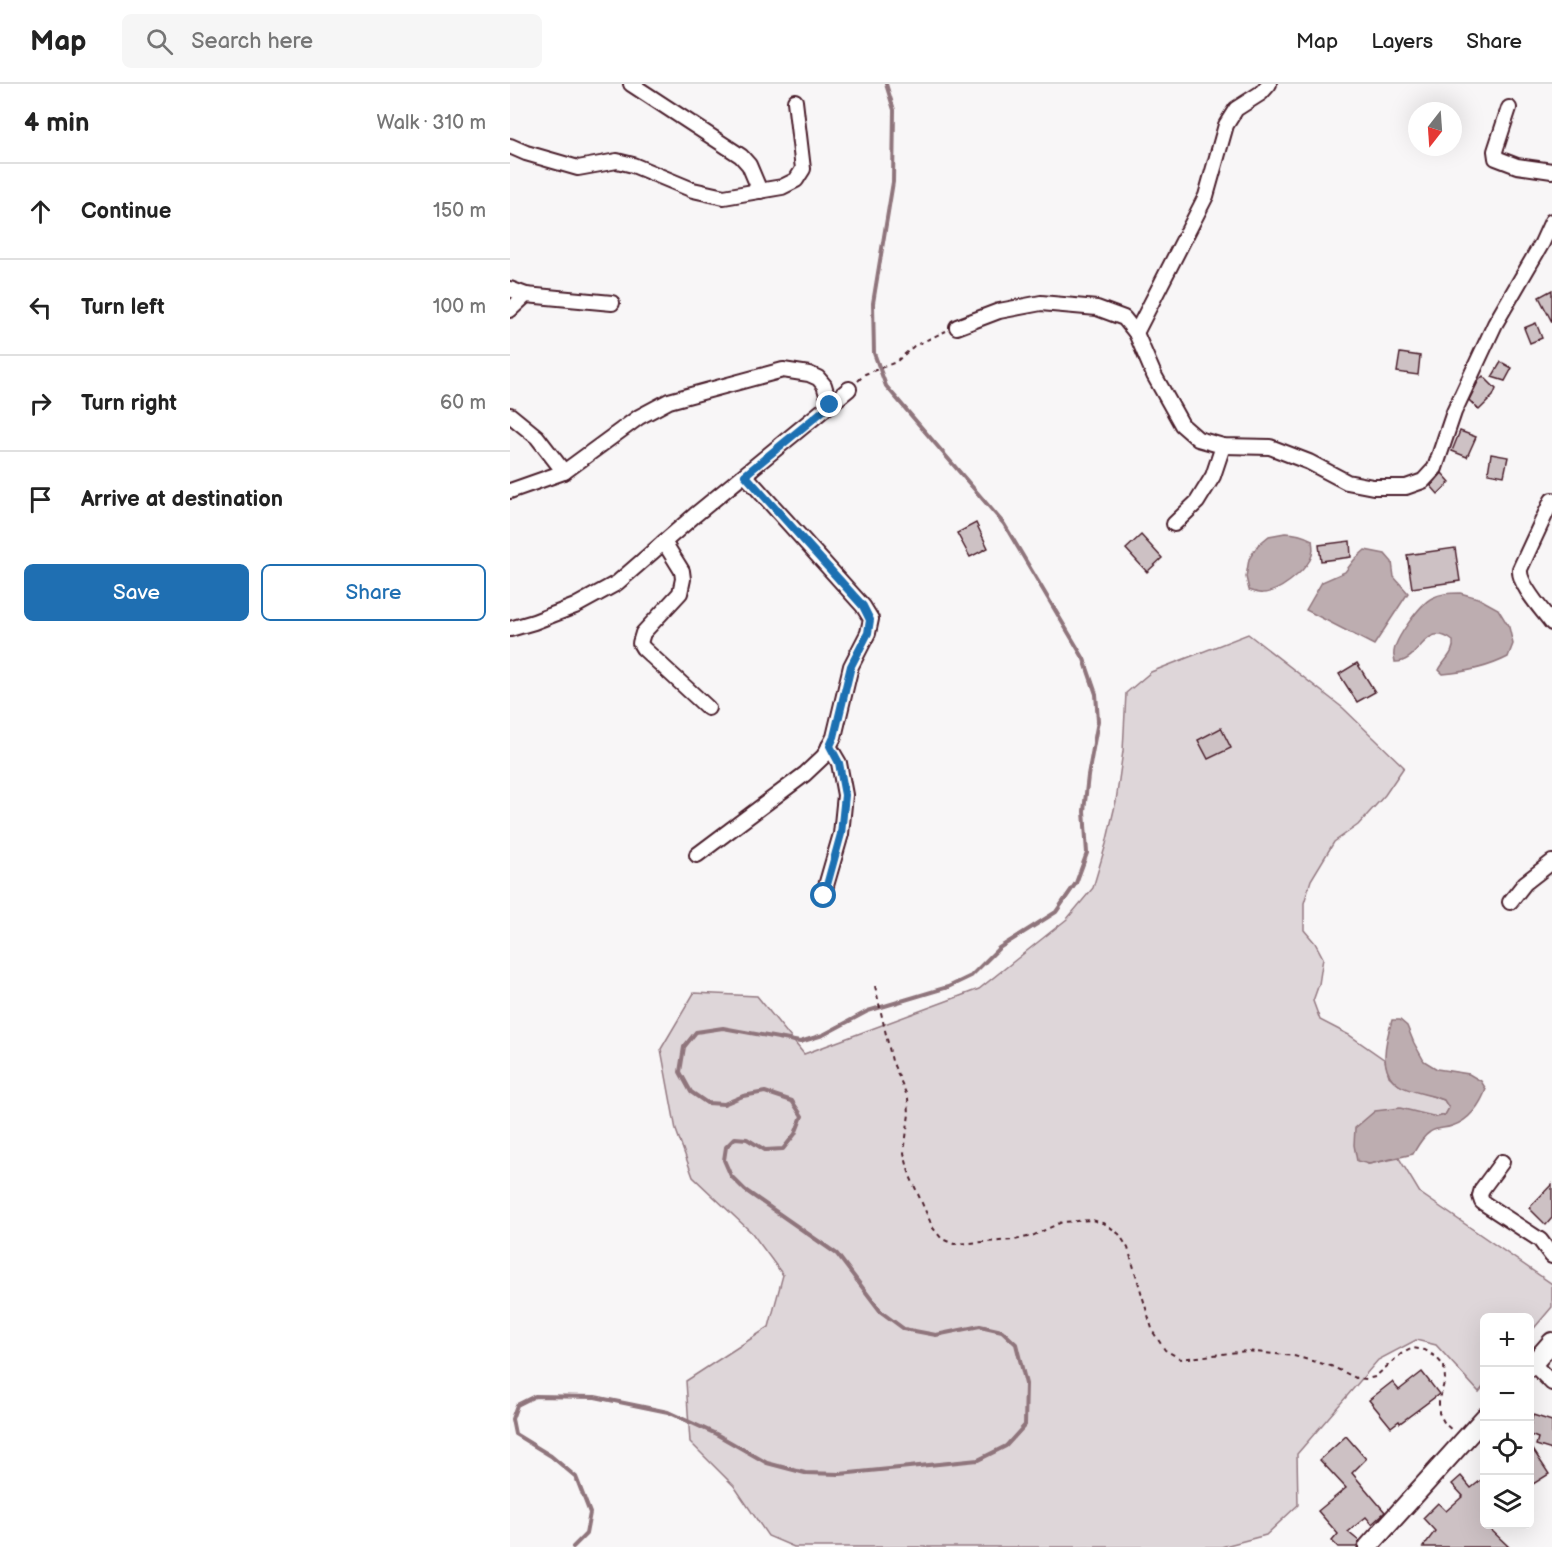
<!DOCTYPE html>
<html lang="en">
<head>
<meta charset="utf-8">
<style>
	body { margin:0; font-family:"Balsamiq Sans",sans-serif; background:#f6f6f6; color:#222 }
	.controls { position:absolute; right:18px; bottom:18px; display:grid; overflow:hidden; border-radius:9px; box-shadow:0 6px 24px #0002 }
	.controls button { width:54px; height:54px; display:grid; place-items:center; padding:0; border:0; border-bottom:2px solid #e0e0e0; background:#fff; color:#222; font:30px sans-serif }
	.compass { position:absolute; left:898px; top:18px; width:54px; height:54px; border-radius:50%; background:#fff; box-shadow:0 6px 24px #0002; rotate:197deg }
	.stop { position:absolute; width:18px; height:18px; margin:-14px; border:4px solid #1f6fb2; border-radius:50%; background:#fff }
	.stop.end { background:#1f6fb2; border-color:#fff; box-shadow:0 2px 6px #0008 }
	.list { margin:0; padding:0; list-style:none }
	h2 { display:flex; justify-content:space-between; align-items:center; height:78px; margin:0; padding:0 24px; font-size:26px }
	h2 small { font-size:20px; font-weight:400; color:#767676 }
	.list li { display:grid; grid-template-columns:39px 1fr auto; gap:18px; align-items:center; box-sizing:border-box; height:96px; padding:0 24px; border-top:2px solid #e0e0e0 }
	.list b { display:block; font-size:22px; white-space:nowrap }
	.list em { font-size:20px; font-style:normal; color:#767676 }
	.actions { display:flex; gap:12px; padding:18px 24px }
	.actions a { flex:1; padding:14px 0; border:2px solid #1f6fb2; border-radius:9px; text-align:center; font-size:21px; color:#1f6fb2 }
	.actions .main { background:#1f6fb2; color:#fff }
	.icon { flex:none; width:33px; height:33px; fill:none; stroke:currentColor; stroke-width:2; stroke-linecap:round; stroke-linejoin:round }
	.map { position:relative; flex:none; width:1042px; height:1463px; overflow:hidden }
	header { display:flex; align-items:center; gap:36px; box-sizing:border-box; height:84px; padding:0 30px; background:#fff; border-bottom:2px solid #e0e0e0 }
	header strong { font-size:28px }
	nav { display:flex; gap:33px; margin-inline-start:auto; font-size:21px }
	.search { width:420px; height:54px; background:#f6f6f6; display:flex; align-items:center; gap:15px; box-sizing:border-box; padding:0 21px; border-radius:9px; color:#767676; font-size:22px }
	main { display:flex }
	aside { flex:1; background:#fff }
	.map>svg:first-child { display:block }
</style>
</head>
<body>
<header>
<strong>Map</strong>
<div class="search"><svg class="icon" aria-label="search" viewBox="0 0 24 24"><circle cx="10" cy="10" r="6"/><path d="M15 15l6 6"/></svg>Search here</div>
<nav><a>Map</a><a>Layers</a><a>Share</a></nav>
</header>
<main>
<aside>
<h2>4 min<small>Walk · 310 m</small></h2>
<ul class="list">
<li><svg class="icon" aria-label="ahead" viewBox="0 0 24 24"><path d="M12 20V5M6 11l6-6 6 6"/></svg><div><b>Continue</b></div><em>150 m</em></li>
<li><svg class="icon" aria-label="left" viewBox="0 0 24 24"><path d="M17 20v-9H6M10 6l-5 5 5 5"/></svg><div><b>Turn left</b></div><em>100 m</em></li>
<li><svg class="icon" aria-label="right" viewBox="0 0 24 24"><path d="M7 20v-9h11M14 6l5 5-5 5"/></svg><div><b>Turn right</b></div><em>60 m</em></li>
<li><svg class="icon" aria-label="arrive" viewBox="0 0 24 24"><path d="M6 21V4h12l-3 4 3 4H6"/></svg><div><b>Arrive at destination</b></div></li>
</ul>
<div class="actions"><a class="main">Save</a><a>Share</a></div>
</aside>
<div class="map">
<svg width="1042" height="1463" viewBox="0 0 1042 1463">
	<rect width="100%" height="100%" fill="#f8f6f7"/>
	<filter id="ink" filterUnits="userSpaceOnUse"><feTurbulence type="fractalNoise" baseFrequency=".0167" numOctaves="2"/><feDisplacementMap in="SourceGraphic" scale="12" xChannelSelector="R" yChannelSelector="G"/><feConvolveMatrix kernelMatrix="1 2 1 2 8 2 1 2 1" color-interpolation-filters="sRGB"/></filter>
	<g filter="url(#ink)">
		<path fill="#ded6d9" stroke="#947a82" stroke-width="1.5" d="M 738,550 L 833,624 L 894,683 L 875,711 L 848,741 L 824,758 L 801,796 L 794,819 L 794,846 L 805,859 L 813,874 L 809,900 L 803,917 L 810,936 L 839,951 L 875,976 L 879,992 L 889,1001 L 934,1016 L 939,1024 L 935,1031 L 927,1033 L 912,1030 L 859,1080 L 889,1074 L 910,1109 L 1042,1200 L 1042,1223 L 1020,1249 L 1020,1234 L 975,1234 L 974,1302 L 969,1308 L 926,1261 L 906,1256 L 868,1276 L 787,1370 L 788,1421 L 756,1451 L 711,1463 L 284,1463 L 258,1452 L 224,1402 L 180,1358 L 176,1297 L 259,1243 L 273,1191 L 242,1149 L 183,1093 L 166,1046 L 151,965 L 184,909 L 247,912 L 294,970 L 469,905 L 557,835 L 583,804 L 596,760 L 606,717 L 613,667 L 616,609 L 641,588 Z"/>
		<g fill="#bdadb0" stroke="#8f747b" stroke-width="1.5">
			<path d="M 775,449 C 785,449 793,451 802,456 C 803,463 804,469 800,476 C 793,488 769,509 753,509 C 749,510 743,507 739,506 L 736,493 L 739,475 L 748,461 L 759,452 Z"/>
			<path d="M 855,466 L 875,470 L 882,478 L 884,493 L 898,509 L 864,561 L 796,526 L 812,498 L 835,488 L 844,476 Z"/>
			<path d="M 950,509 L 968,514 L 988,525 L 999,543 L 1003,560 L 998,573 C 977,584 956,588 933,590 L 929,586 C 934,576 945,569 943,557 C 913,535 911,579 885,578 C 885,575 883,572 884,568 C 885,555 910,520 922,514 C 931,509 940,509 950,509 Z"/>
			<path d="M 882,936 L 890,936 L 897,942 L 904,959 L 914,977 L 927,985 L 959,990 L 971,997 L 976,1005 C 971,1020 959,1037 942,1042 C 934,1045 927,1043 920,1048 C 912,1053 907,1063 903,1070 L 859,1080 L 847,1077 L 844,1061 L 845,1044 L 865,1027 L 890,1024 L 927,1033 L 935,1031 L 939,1024 L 934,1016 C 920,1010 901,1009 889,1001 C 867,987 876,956 882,936 Z"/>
		</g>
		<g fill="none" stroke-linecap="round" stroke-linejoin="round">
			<path stroke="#8f747b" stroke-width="4" d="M 63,1463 L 76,1450 L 80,1429 L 66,1393 L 41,1372 L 5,1350 L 2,1335 L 7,1321 L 25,1312 L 85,1313 L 158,1328 L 206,1350 L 257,1379 L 295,1389 L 330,1390 L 468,1376 L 496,1362 L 515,1341 L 516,1300 L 506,1260 L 492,1247 L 470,1242 L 426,1251 L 394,1245 L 371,1228 L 327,1170 L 235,1106 L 221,1092 L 214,1076 L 216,1063 L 225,1054 L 237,1055 L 255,1066 L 273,1065 L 285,1050 L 292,1032 L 282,1017 L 255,1008 L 233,1012 L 214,1020 L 197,1019 L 181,1008 L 170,988 L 174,963 L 186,948 L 213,944 L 290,958 L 313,951 L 358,927 L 438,903 L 461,892 L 489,864 L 546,828 L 566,799 L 577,769 L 574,727 L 578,692 L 588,637 L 586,610 L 574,575 L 494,440 L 376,302 L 364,269 L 363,219 L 383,98 L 384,26 L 376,0"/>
		</g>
		<g fill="#cdc1c4" stroke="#4a1f2b" stroke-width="1.5">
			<path d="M 1042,206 L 1042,238 L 1029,213 Z"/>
			<path d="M 1026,239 L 1032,254 L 1020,259 L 1014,244 Z"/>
			<path d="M 890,269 L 910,272 L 908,291 L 887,288 Z"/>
			<path d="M 991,278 L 1002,284 L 995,297 L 982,293 Z"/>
			<path d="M 973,292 L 986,305 L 983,312 L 969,326 L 959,316 L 969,296 Z"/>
			<path d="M 950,347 L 966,353 L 957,373 L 942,367 Z"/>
			<path d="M 981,370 L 998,373 L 994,392 L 978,389 Z"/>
			<path d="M 932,389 L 940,398 L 928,410 L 921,402 Z"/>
			<path d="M 466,439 L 478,464 L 460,473 L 447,449 Z"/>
			<path d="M 631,451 L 652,474 L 637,488 L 616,465 Z"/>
			<path d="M 840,457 L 841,473 L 811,477 L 809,461 Z"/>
			<path d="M 945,464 L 950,497 L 902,504 L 897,471 Z"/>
			<path d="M 847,579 L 865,608 L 847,618 L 829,590 Z"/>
			<path d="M 711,644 L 721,664 L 698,675 L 688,656 Z"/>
			<path d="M 1042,1100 L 1042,1134 L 1036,1141 L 1019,1124 Z"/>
			<path d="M 912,1288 L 929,1310 L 890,1339 L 889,1337 L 881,1343 L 859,1316 L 882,1298 L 889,1306 Z"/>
			<path d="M 1023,1331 L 1042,1337 L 1042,1366 L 1026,1361 L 1028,1354 L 1020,1351 L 1020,1342 Z"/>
			<path d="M 836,1352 L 856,1375 L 842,1389 L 875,1428 L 862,1440 L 856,1433 L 838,1448 L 849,1457 L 847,1463 L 828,1463 L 822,1457 L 828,1450 L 808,1427 L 836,1404 L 810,1376 Z"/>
			<path d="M 1020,1361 L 1039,1390 L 1020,1402 Z"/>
			<path d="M 951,1392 L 961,1404 L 975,1393 L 975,1440 L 999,1463 L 913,1463 L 925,1447 L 913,1434 L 928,1419 L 936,1427 L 953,1412 L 942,1400 Z"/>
		</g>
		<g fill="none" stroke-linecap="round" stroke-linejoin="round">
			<defs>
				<g id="minor">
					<path d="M 121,0 L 231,72 L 239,81 L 250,107"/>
					<path d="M 999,24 L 985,67 L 986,74 L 1007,82 L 1042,87"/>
					<path d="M 0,62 L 16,69 L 68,84 L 107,77 L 123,81 L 183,106 L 214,113 L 272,103 L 286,96 L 293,85 L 285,17"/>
					<path d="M 0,205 L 16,211 L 102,219"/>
					<path d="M 0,226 L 16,211"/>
					<path d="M 447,243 L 489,227 L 531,219 L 587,224 L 614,234 L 626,249 L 644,291 L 672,341 L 688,355 L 713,362 L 760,363 L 799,378 L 837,398 L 863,403 L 896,403 L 913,397 L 925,384 L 944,328 L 985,240 L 1032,159 L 1042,137"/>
					<path d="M 626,249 L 696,112 L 716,41 L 726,25 L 751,9 L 759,0"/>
					<path d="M 0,331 L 27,353 L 54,388"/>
					<path d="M 0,407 L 54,388 L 129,333 L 159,317 L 273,286 L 299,290 L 308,294 L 314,301 L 320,321"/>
					<path d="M 1042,416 L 1010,485 C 1008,500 1033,527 1042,539"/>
					<path d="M 664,440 L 687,418 L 703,392 L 713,362"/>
					<path d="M 154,458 L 172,487 L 173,495 L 170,509 L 133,549 L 130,559 L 133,564 L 198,624"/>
					<path d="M 0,545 L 24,538 L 65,522 L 107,499 L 185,431 L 339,305"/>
					<path d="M 187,771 L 295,690 L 314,672 L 324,653 L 341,582 L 358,549 L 361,535 L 353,522 L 235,391"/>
					<path d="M 313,812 L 331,750 L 335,711 L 329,679 L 319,662"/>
					<path d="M 1000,818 L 1015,799 L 1042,778"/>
					<path d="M 992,1078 L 972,1105 L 970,1112 L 972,1118 L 1030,1156 L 1042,1172"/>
					<path d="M 1023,1280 L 1042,1299"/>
				</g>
				<g id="major">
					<path d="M 1020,1283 L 1042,1258"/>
					<path d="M 858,1463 L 975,1333"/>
				</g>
			</defs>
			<use href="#minor" stroke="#4a1f2b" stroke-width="18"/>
			<use href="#major" stroke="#4a1f2b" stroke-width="22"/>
			<g stroke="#4a1f2b" stroke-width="2" stroke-dasharray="4.5 4.5" stroke-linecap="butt">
				<path d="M 348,297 L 355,290 L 386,278 L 404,262 L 436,247"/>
				<path d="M 365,902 L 382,977 L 398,1014 L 399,1030 L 394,1069 L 400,1092 L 423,1144 L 432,1155 L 444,1160 L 505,1156 L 522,1152 L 552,1138 L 582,1136 L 596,1140 L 609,1150 L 618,1164 L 643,1248 L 655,1266 L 671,1275 L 736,1267 L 784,1272 L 821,1282 L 846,1294 L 857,1295 L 865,1293 L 891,1270 L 903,1264 L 915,1266 L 926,1273 L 934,1282 L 935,1295 L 929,1318 L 929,1329 L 935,1340 L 943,1347"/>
			</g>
			<use href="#minor" stroke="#fff" stroke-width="14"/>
			<use href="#major" stroke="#fff" stroke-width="18"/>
		</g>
	</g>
	<g fill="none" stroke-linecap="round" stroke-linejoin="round" filter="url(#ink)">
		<path stroke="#1f6fb2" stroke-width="8" d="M 314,812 L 331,750 L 335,711 L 329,679 L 320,662 L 324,653 L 341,582 L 358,549 L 360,536 L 353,522 L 235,391 L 320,321"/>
	</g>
</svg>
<div class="controls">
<button>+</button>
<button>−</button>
<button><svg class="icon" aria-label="locate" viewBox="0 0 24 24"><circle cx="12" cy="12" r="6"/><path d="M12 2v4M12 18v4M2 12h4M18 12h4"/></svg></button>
<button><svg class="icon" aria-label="layers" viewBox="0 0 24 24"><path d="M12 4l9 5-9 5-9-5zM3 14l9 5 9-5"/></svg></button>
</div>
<svg class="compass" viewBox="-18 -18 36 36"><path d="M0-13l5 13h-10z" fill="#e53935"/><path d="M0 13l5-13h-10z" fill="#767676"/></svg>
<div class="stop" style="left:314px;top:812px"></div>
<div class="stop end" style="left:320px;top:321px"></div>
</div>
</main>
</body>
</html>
